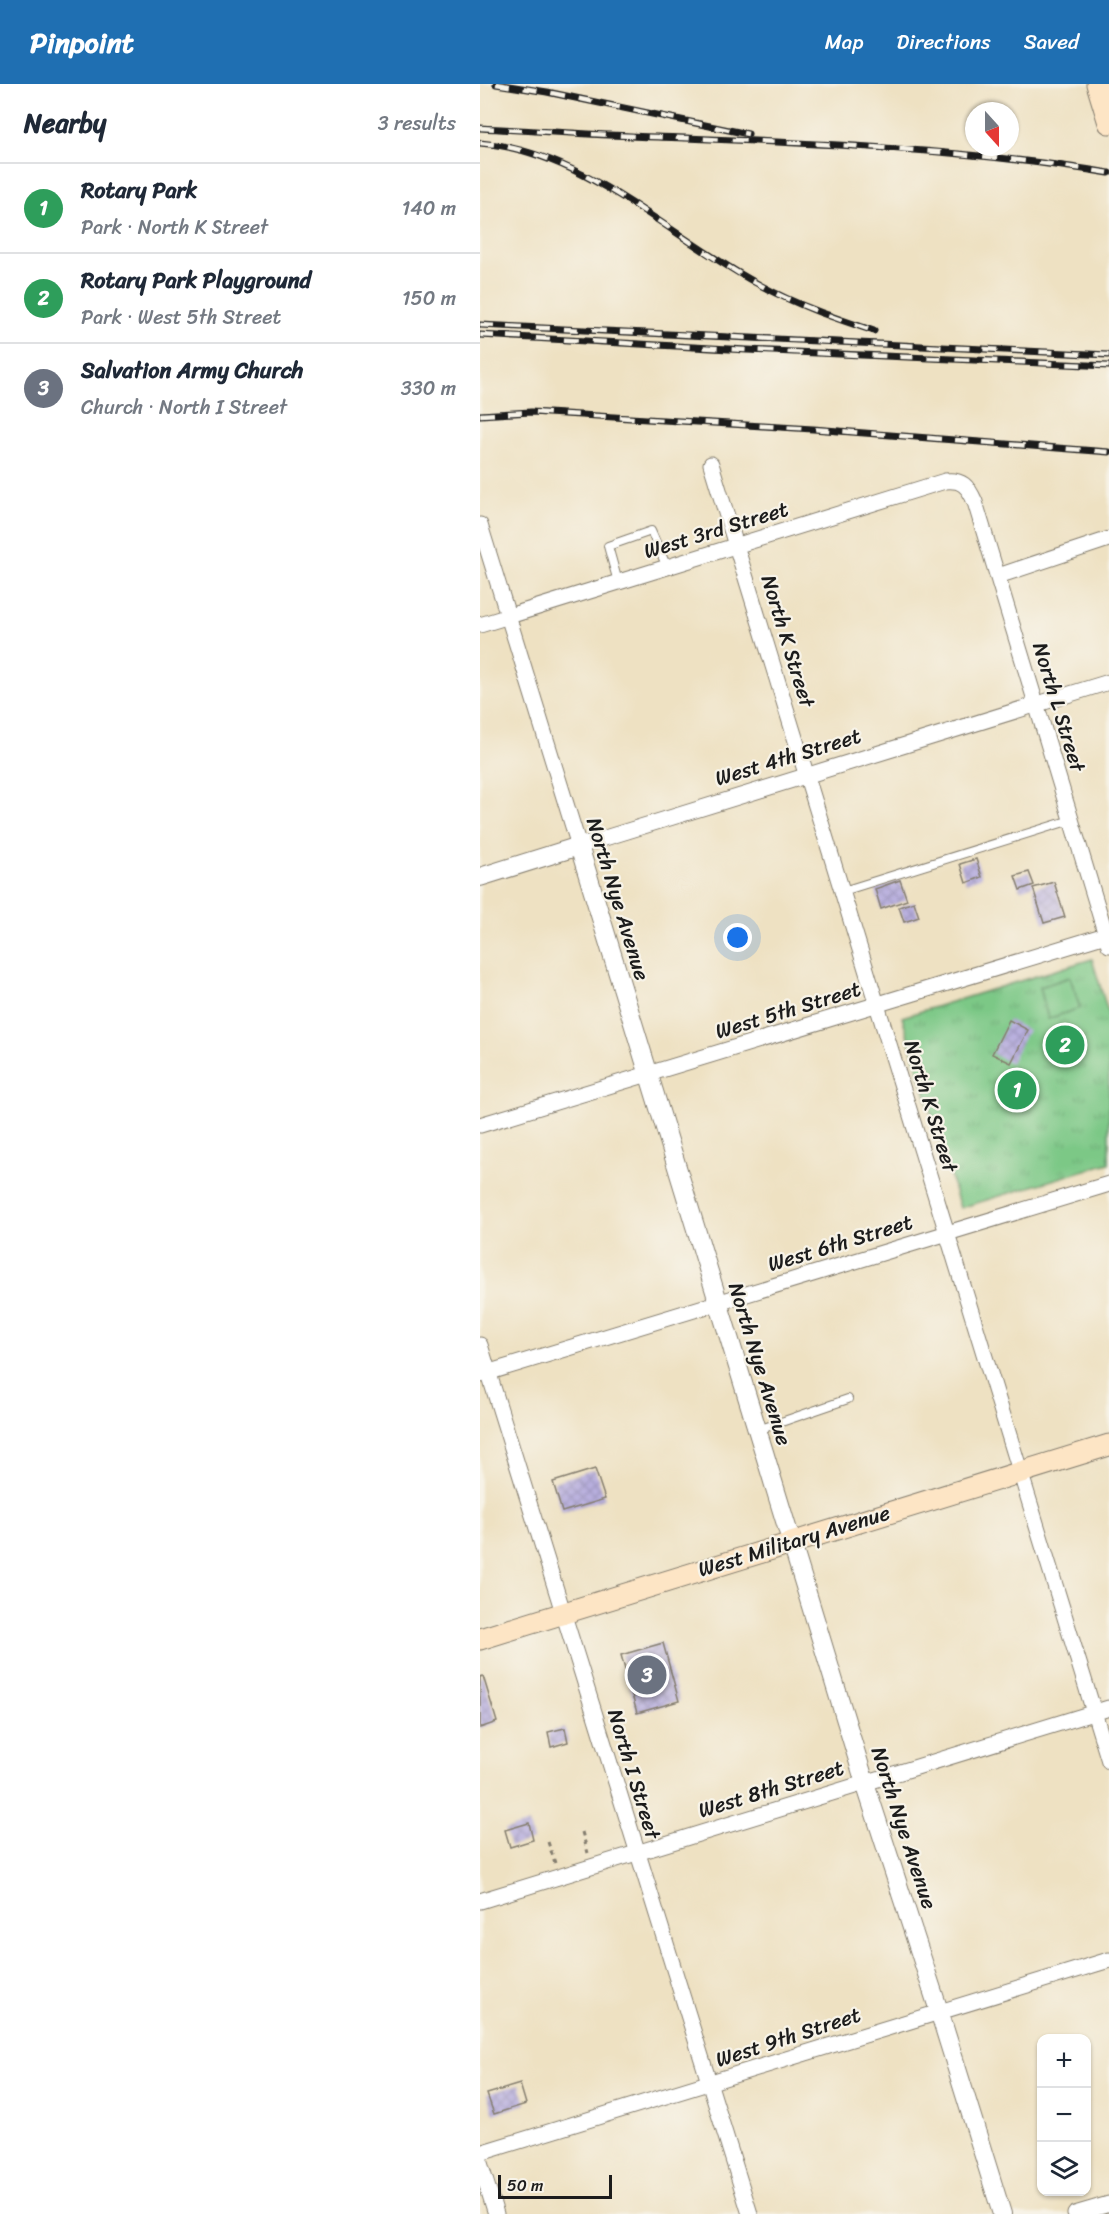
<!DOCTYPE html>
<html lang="en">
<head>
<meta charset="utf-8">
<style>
	body { margin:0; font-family:Sriracha,sans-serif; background:#f6f6f7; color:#1f2937 }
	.controls { position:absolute; right:18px; bottom:18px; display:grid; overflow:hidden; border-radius:12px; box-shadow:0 2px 4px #0004 }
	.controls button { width:54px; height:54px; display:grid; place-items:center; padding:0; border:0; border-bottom:2px solid #e0e1e3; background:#fff; color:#1f2937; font:30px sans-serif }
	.compass { position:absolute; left:485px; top:18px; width:54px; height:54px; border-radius:50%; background:#fff; box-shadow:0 2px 4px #0004; rotate:159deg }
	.scale { position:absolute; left:18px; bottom:15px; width:114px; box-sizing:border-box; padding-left:6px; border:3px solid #1c1c1c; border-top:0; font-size:16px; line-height:21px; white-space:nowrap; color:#1c1c1c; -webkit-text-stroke:4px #f7f3e8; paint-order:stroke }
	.you { position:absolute; left:258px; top:854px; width:21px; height:21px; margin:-15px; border:4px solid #fff; border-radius:50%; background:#1a73e8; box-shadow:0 0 0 9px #1a73e833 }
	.badge { display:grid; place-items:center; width:39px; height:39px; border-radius:50%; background:#1f6fb2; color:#fff; font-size:20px; font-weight:700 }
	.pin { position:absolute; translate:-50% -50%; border:3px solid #fff; box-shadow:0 2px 6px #0006 }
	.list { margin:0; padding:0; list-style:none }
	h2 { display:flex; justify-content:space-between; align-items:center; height:78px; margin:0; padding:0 24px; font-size:26px }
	h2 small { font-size:20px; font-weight:400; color:#747a83 }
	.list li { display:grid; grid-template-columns:39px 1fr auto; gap:18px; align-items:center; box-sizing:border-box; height:90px; padding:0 24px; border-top:2px solid #e0e1e3 }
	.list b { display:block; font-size:22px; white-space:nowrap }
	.list p { margin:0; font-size:20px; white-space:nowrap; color:#747a83 }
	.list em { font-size:20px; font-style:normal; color:#747a83 }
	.icon { flex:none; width:33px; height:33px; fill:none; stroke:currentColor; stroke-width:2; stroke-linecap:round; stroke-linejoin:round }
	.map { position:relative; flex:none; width:629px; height:2130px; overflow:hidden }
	header { display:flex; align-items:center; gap:36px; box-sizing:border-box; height:84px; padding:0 30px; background:#1f6fb2; color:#fff }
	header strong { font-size:28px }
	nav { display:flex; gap:33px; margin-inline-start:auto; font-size:21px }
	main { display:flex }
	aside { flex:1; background:#fff }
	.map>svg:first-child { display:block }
</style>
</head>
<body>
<header>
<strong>Pinpoint</strong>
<nav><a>Map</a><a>Directions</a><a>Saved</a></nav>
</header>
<main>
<aside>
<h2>Nearby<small>3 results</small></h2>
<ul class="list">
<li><span class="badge" style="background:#2e9e5b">1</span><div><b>Rotary Park</b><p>Park · North K Street</p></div><em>140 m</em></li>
<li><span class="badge" style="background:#2e9e5b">2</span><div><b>Rotary Park Playground</b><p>Park · West 5th Street</p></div><em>150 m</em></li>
<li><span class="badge" style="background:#6b7280">3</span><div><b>Salvation Army Church</b><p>Church · North I Street</p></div><em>330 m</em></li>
</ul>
</aside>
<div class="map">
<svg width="629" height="2130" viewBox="0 0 629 2130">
	<defs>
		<pattern id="park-tufts" width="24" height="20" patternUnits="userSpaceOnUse" patternTransform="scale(1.5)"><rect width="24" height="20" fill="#7bc886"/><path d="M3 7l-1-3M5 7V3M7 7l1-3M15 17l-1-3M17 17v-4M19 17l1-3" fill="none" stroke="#6aab73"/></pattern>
		<pattern id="building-cross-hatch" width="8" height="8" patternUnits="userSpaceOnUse" patternTransform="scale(1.5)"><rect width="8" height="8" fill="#b8afde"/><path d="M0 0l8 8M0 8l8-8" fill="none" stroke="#9e96be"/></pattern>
	</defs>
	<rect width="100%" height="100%" fill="#f7f3e8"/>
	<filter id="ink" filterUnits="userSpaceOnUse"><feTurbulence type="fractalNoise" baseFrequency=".0167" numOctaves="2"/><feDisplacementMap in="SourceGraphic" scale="12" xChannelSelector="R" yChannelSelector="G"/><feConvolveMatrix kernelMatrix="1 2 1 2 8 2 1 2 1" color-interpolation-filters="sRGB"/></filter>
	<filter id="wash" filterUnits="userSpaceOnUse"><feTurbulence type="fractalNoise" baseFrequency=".008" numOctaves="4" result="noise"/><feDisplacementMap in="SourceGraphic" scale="24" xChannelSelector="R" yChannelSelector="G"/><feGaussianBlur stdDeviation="1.35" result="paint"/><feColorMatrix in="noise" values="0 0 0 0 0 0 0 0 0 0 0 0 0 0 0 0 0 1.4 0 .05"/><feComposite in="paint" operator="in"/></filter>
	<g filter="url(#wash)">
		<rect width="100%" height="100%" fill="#eee1c2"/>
		<path fill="url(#park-tufts)" stroke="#4c7251" stroke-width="1.5" d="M 612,875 L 629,931 L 629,1079 L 480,1124 L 422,933 Z"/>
		<path fill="#7bc886" stroke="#4c7251" stroke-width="1.5" d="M 590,893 L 600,924 L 568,935 L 560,903 Z"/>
		<g id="blocks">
			<g fill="url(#building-cross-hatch)">
				<path d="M 496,775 L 502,793 L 486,799 L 480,780 Z"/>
				<path d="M 549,788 L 554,801 L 540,806 L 535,792 Z"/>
				<path d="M 420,796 L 427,816 L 401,825 L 395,805 Z"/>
				<path d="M 574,798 L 585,833 L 564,839 L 553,804 Z"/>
				<path d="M 434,818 L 439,833 L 424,838 L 419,823 Z"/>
				<path d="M 529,936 L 548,946 L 531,979 L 512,970 Z"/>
				<path d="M 115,1385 L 125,1415 L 82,1428 L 73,1398 Z"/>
				<path d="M 183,1559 L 199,1617 L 157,1629 L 141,1571 Z"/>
				<path d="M 3,1592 L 17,1638 L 0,1644 L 0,1593 Z"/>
				<path d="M 85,1644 L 88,1658 L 71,1663 L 68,1648 Z"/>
				<path d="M 49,1739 L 53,1756 L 30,1763 L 25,1746 Z"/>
				<path d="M 40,2000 L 46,2020 L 14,2030 L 7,2010 Z"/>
			</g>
		</g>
	</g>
	<g filter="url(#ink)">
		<use href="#blocks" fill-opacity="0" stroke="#857e6f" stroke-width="1.5"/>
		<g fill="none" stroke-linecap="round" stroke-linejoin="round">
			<defs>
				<g id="service">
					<path d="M 138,498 L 128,462 L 171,447 L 187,483"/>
					<path d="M 363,807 L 591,736"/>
					<path d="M 278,1346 L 368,1315"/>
				</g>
				<g id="minor">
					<path d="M 231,380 L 629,1677"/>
					<path d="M 0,441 L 99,762 L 629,598"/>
					<path d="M 518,492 L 629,455"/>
					<path d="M 0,541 L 465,397 C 482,395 488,402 495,418 L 629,861"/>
					<path d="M 0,1041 L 629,850"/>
					<path d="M 0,1261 L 270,2130"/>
					<path d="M 0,1291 L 629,1100"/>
					<path d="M 0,1817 L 629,1624"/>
					<path d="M 0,2069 L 629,1876"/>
					<path d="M 0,2079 L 16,2130"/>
					<path d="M 595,2130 L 629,2120"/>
				</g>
				<path id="tertiary" d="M 0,793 L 99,762 L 385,1699 L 459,1927 L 522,2130"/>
				<g id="secondary">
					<path d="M 617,0 L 629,39"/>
					<path d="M 0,1555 L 629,1361"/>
				</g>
			</defs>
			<use href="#service" stroke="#857e6f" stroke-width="10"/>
			<use href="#minor" stroke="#857e6f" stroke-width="17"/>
			<use href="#tertiary" stroke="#857e6f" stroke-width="20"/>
			<use href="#secondary" stroke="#857e6f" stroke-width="23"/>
			<g stroke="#857e6f" stroke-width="3" stroke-dasharray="4.5 4.5" stroke-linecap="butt">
				<path d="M 102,1748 L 108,1769"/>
				<path d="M 68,1758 L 75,1779"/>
			</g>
			<use href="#service" stroke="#fff" stroke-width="8"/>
			<use href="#minor" stroke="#fff" stroke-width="15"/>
			<use href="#tertiary" stroke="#fff" stroke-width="18"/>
			<use href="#secondary" stroke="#fde5c5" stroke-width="21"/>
			<defs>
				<g id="rail">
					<path d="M 16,0 L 67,8 L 268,50"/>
					<path d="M 0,44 C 59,47 118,51 177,53 C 328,59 479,64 629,89"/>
					<path d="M 0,59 C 105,67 191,154 280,201 C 316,221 355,234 394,247"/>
					<path d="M 0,241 L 629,271"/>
					<path d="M 0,251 L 267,266 L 629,282"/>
					<path d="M 0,331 L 51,328 L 333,345 L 629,368"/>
				</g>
			</defs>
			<use href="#rail" stroke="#1c1c1c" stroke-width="7"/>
			<use href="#rail" stroke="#f7f3e8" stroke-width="4.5" stroke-dasharray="14" stroke-linecap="butt"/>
		</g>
	</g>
	<g text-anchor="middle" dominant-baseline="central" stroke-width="4.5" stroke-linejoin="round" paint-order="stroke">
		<g font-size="21" fill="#1c1c1c" stroke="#f7f3e8">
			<text transform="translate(236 446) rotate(-17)">West 3rd Street</text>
			<text transform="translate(308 557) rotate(73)">North K Street</text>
			<text transform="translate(579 623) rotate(73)">North L Street</text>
			<text transform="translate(308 673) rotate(-17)">West 4th Street</text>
			<text transform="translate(138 815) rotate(73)">North Nye Avenue</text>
			<text transform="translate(308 926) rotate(-17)">West 5th Street</text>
			<text transform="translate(451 1022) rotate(73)">North K Street</text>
			<text transform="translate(360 1159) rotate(-17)">West 6th Street</text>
			<text transform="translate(280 1280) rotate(73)">North Nye Avenue</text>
			<text transform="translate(314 1457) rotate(-17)">West Military Avenue</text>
			<text transform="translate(154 1690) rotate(73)">North I Street</text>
			<text transform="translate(291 1705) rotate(-17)">West 8th Street</text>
			<text transform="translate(424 1744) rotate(72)">North Nye Avenue</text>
			<text transform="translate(308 1953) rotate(-18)">West 9th Street</text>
		</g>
	</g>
</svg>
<div class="controls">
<button>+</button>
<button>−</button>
<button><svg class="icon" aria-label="layers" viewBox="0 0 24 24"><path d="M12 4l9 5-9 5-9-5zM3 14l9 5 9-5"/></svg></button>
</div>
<svg class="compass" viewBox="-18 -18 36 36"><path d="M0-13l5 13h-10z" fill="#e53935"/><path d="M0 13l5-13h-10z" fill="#747a83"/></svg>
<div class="scale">50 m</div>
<div class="you"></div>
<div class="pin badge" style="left:537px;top:1006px;background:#2e9e5b">1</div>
<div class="pin badge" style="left:585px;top:961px;background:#2e9e5b">2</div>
<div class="pin badge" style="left:167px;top:1591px;background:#6b7280">3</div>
</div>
</main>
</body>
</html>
